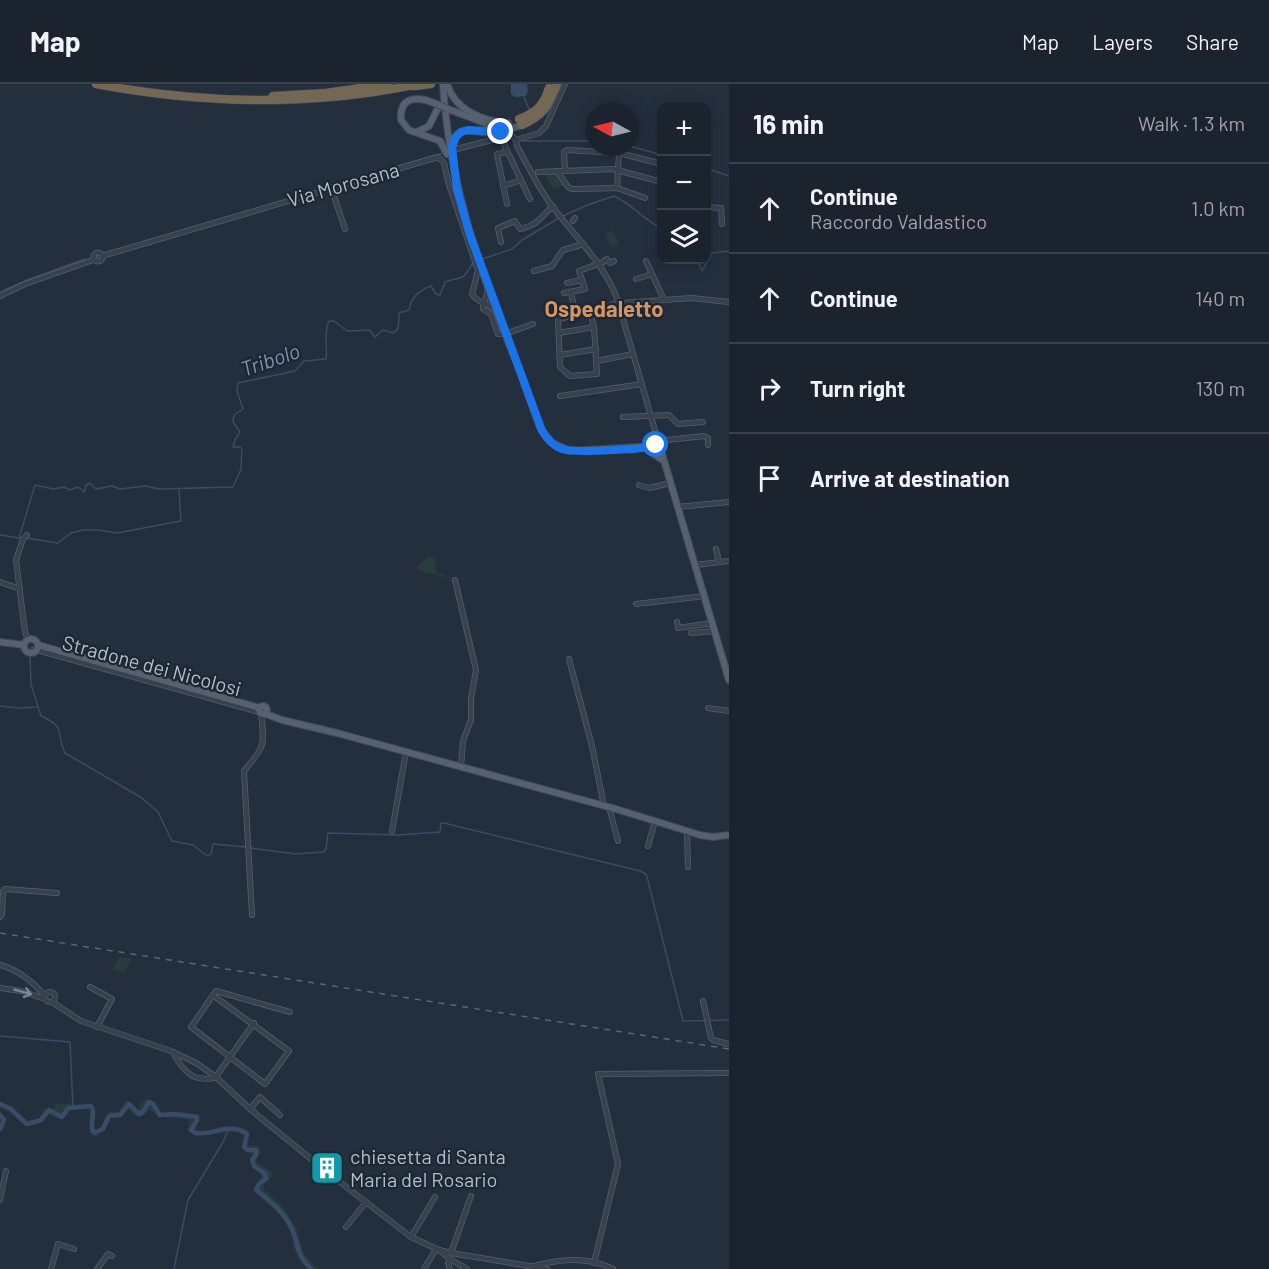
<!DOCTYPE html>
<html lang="en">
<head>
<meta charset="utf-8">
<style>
	body { margin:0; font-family:Barlow,sans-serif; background:#282f3a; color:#f1f3f6 }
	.controls { position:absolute; right:18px; top:18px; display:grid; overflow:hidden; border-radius:12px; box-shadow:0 3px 15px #0003 }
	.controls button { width:54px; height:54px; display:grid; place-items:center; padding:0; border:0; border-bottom:2px solid #39404a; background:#1b232e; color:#f1f3f6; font:30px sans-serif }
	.compass { position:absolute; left:585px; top:18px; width:54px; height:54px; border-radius:50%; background:#1b232e; box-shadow:0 3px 15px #0003; rotate:277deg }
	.stop { position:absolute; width:18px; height:18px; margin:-14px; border:4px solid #1a73e8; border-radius:50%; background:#fff }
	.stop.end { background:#1a73e8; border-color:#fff; box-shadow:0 2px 6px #0008 }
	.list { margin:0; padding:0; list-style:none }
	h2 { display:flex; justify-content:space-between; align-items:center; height:78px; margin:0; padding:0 24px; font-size:26px }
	h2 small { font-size:20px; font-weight:400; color:#a0a4aa }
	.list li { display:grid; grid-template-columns:39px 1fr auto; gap:18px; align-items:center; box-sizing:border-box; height:90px; padding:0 24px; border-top:2px solid #39404a }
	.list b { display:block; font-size:22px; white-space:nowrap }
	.list p { margin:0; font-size:20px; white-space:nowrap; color:#a0a4aa }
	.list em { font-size:20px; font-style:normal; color:#a0a4aa }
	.icon { flex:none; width:33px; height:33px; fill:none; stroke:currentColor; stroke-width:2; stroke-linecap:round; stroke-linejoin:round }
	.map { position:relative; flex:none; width:729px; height:1185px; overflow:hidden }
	header { display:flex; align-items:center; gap:36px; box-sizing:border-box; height:84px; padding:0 30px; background:#1b232e; border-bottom:2px solid #39404a }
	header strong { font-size:28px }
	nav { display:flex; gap:33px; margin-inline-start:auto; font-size:21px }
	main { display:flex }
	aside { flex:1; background:#1b232e }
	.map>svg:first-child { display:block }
</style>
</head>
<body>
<header>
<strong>Map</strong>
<nav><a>Map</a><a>Layers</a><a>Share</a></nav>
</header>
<main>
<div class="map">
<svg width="729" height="1185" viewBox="0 0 729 1185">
	<rect width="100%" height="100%" fill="#242f3e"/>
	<g fill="#263c3f">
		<path d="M 545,90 L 556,90 L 565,101 L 554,106 Z"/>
		<path d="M 613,146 L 619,160 L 611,164 L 605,150 Z"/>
		<path d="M 428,472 L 436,474 L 435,484 L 438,489 L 454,495 L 426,489 L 416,484 Z"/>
		<path d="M 119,873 L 132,875 L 125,888 L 112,885 Z"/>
		<path d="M 147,1016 L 154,1019 L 161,1029 L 173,1028 L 197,1031 L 199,1036 L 193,1043 L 193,1047 C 211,1052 228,1034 249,1048 L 248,1061 L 258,1062 L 262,1067 L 256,1076 C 260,1083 268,1083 273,1089 L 271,1094 L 264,1100 L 264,1105 L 282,1121 L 298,1147 L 303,1168 L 319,1185 L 310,1185 L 302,1179 L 293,1164 L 293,1152 L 282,1133 L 253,1106 L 262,1092 C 253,1078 248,1089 252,1069 L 242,1064 L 245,1052 L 241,1047 L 194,1052 L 188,1047 L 189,1037 L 187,1035 L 162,1033 L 148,1025 L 145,1030 L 138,1033 L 134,1032 L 129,1024 L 121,1033 L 111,1033 L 105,1045 L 96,1052 L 92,1051 L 89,1048 L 90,1025 L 72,1026 L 61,1036 L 48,1030 L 39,1040 L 25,1042 L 13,1031 L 0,1022 L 0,1018 L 18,1028 L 27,1039 L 40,1034 L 44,1025 L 55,1025 L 55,1020 L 69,1020 L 70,1018 L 73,1022 L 84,1020 L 94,1022 L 92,1045 L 95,1048 C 104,1044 103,1034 109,1028 L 118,1028 L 125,1018 L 128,1017 L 138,1026 L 142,1017 Z"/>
	</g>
	<path fill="#394c67" d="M 511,0 L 527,0 L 528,7 L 526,12 L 515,13 L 511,10 Z"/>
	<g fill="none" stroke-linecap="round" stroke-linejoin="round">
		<g stroke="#394c67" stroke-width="1.5">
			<path d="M 524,13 L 529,25"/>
			<path d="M 523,57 L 594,57"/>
			<path d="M 630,62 L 662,71"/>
			<path d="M 706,84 L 729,92"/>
			<path d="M 346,97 L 443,69"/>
			<path d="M 563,132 L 585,122 L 614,112 C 632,120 644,136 662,145"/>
			<path d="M 95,173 L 98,173"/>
			<path d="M 482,175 L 512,165 L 522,156 L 559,134"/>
			<path d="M 697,176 L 702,187 L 712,169 L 729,167"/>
			<path d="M 0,208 L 27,196 L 85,175"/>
			<path d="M 0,451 L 19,454 L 35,401 L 54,405 L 64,403 L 70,406 L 78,403 L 84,408 L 86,401 L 90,399 L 96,405 L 112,402 L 120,405 L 146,402 L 159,405 L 233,403 L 241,385 L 242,366 L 240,363 L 233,363 L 235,356 L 240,348 L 233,338 L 234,331 L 243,325 L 237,307 L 238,299 L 295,287 L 304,277 L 326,275 C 328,263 323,250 329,237 L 334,237 L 347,247 L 370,246 L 375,253 L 383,246 L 393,249 C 401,245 398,237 399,229 L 409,226 C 411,214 419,206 431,202 L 436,210 L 440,211 L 445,198 C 465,190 459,201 473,179"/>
			<path d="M 26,454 L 58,459 L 71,449 L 83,446 L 98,446 L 117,449 L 181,437 L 179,406"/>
			<path d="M 30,566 L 32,563 L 36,564"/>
			<path d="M 0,622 L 19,624 L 38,623 L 31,600 L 30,569"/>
			<path d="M 38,623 L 41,632 C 68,644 55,649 65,669 L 142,714 L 158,728 L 172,757 L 193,761 L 207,772 L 211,770 L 213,760 L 246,763"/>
			<path d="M 251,764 L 296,770 L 324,768 L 326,765 L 328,749 L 398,751 L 440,748 L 441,739 L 444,739 L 640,787 L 646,790 L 647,793 L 683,937 L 729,936"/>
			<path d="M 0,952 L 70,958 L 71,979"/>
			<path d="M 71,981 L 73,1023"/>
			<path d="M 174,1185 L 188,1116 L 223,1058 L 229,1044"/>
		</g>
		<g stroke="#394c67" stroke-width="4.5">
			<path d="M 0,1020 L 11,1025 L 27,1040 L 41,1036 L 49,1026 L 62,1033 L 68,1024 L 91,1022 C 97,1030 88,1041 94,1049 L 103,1045 L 109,1032 L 120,1031 L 129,1020 L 139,1030 L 143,1028 L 149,1018 L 153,1020 L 160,1031 L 176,1030 L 197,1033 L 197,1036 L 191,1046 L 196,1049 C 215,1052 227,1037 247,1050 L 244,1063 L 247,1066 L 256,1066 L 256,1071 L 252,1076 L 254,1082 L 265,1090 L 266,1095 L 259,1100 L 256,1106 C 269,1116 284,1128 291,1143 C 299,1160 296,1171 311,1185"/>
			<path d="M 0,1031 L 4,1036 L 0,1045"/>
		</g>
		<defs>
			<g id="minor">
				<path d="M 501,54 L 530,115"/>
				<path d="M 516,56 L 517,62 C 528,82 538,103 552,122 C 575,153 605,180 618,217 L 620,218 L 619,221 L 660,364"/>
				<path d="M 516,56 L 539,49 L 546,42 L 565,0"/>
				<path d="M 457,65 L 507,52 L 512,52 L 516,56"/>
				<path d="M 506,68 L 497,70 L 507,120"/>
				<path d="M 557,87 L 568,103 L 572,105 L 617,104 L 645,114"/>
				<path d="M 565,87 L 564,68 L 567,66 L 619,69 L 662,80"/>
				<path d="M 538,88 L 613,85 L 662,98"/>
				<path d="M 503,102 L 521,96"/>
				<path d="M 331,103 L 345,145"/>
				<path d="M 617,104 L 619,69"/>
				<path d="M 706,123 L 721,124 L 722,140"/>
				<path d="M 573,137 L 575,134"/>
				<path d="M 501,158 L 498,144 L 515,137 L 520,145 C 539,140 539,135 553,122"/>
				<circle cx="98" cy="173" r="4.5"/>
				<path d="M 102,172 L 438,73 L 444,79 L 449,101 L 478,186 L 472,210 C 478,220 487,218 494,225"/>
				<path d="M 646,177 L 664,216"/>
				<path d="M 599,181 L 607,175 L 610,179 L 614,177"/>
				<path d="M 534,187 L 552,182 L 563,166 L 584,160"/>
				<path d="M 636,195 L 652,190"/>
				<path d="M 567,199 L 582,196"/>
				<path d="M 487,205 C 489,213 482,217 483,225 L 491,230 L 498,250 L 503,250"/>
				<path d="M 571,208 L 573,218"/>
				<path d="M 564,209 L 585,205 L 579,187 L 598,180"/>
				<path d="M 0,212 L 25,200 L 93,176"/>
				<path d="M 621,219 L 692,214 L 729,218"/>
				<path d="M 590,228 L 594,243 L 597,290 L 570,292 L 560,283 L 558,235 L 602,225 L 616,219"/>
				<path d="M 508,249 L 533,240"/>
				<path d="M 559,249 L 594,243"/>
				<path d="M 560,271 L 596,265"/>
				<path d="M 597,277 L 633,270"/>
				<path d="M 560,312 L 642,300"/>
				<path d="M 623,333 L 669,331 L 678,340 L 703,338"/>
				<path d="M 658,357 L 704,352 L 708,354 L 708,361"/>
				<path d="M 639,401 L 649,404 L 671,399"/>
				<path d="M 678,423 L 729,418"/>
				<path d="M 27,451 L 23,455 L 16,476 L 25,548 L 28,556"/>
				<path d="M 716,465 L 719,478"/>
				<path d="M 695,481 L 729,477"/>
				<path d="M 455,496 L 476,586 L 471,615 L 471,636 L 463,657 L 461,683"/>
				<path d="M 0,498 L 20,505"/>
				<path d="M 636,520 L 705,512"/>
				<path d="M 677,538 L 678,544 L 712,539"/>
				<path d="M 691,549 L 715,547"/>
				<path d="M 37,566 L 259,628"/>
				<path d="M 569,575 L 592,662 L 604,722"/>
				<path d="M 708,624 L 729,627"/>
				<path d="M 609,723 L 618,757"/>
				<path d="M 392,747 L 406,668"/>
				<path d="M 687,747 L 688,783"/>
				<path d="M 648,762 L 655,737"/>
				<path d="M 252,831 L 244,687 C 265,661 265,663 261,630"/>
				<path d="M 0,833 L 2,830 L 3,808 L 5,805 L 57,809"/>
				<path d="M 0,881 C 18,886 33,898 45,912"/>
				<path d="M 90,903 L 112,915 L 97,943"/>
				<path d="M 0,904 L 21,907 L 45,915"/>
				<circle cx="50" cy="913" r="5"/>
				<path d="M 214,912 L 289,967 L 265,1000 L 191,943 L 216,907 L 290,928"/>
				<path d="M 703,917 L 711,954 L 713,956 L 729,960"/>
				<path d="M 52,918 L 81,937 L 171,967 L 196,979 L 216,993 L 250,1025 L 327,1088 L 411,1153 L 439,1166 L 451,1169 L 547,1185"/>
				<path d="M 174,968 C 175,976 187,990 195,993 C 201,995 209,995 215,994 L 254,939"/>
				<path d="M 250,1025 L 260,1013 L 280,1031"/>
				<path d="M 0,1116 L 6,1087"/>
				<path d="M 346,1143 L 366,1118"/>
				<path d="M 411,1153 L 435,1113"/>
				<path d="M 439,1166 L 450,1175 L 448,1179 L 450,1185"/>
				<path d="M 451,1169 L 471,1112"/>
				<path d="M 450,1175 L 467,1185"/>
				<path d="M 594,1179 L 618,1080 L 598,990 L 729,989"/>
				<path d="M 534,1182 C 559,1175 589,1172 613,1185"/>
				<path d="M 51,1185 L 58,1160 L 74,1165"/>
				<path d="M 97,1185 L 108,1170 L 112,1172"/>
				<path d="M 424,1185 L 436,1165"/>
			</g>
			<g id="major">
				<path d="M 443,0 C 449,98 478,182 514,272 C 524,296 531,321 541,345 L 552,359 L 570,367 L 657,362 L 660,363 L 729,596"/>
				<path d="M 447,0 C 455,26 482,37 508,39"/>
				<path d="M 434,19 C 418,12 399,12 401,36 L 409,46 L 440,57 L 447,70"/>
				<path d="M 448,25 L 503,46"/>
				<path d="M 417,48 L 429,42 L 438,24"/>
				<path d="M 453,66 C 452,37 476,49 493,49 C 503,49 512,44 522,41"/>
				<path d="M 645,364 L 664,377"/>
				<circle cx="31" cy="562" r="7"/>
				<path d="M 0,558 L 24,561"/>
				<path d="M 38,561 L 260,624"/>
				<circle cx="263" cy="626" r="4"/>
				<path d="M 266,630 L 282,636 L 337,649 L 616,725 L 700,751 L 713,753 L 729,751"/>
			</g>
			<g id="highway">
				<path d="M 96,0 C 203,20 310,23 418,0"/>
				<path d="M 414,2 L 431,0"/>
				<path d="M 273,12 L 326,9 L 388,0"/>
				<path d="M 519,35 C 536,29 544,21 549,4"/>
				<path d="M 522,41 C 544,31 548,23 557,0"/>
			</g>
		</defs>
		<use href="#minor" stroke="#565f6c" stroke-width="6"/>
		<use href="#major" stroke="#414a57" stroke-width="8"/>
		<use href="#highway" stroke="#434c59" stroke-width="9"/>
		<use href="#minor" stroke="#38414e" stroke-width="4.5"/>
		<use href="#major" stroke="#56606e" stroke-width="6"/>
		<use href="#highway" stroke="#746855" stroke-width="8"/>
		<path stroke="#5a6575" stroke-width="1.5" stroke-dasharray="6 6" stroke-linecap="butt" d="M 0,849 L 729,965"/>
		<defs>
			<path id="major-bridge" d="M 434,19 L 448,25"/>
		</defs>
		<use href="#major-bridge" stroke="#414a57" stroke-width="8" stroke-linecap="butt"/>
		<use href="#major-bridge" stroke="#56606e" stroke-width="6"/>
	</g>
	<defs><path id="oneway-shaft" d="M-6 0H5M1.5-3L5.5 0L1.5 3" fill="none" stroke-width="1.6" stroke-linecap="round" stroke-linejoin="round" transform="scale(1.5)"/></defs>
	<use stroke="#7c8592" href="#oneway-shaft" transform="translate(23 908) rotate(15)"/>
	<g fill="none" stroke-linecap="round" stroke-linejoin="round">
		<path stroke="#1a73e8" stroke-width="8" d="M 501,48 L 468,46 L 461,48 L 456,53 L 452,63 L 457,105 L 469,148 L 542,347 C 547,355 553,362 562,365 C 574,369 646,366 656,361"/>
	</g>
	<defs>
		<symbol id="building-square" viewBox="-11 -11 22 22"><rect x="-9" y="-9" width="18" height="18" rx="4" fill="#0f9aa8" stroke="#1d2633"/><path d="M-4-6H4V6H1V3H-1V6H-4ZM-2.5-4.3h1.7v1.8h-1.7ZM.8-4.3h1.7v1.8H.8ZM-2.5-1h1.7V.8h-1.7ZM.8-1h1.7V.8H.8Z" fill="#fff"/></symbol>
	</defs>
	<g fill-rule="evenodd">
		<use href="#building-square" x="308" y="1065" width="38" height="38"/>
	</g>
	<g text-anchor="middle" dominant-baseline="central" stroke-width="4.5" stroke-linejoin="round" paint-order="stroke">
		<g font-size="20" fill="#b4bcc9" stroke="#1d2633">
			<text transform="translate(343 100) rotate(-16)">Via Morosana</text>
			<text transform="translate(152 581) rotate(15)">Stradone dei Nicolosi</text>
		</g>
		<g font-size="20" fill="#b4bcc9" stroke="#1d2633" text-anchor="start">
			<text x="350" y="1072">chiesetta di Santa<tspan x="350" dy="23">Maria del Rosario</tspan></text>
		</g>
		<g font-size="21" font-style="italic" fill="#7c92b1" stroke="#1d2633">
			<text transform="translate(270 275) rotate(-19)">Tribolo</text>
		</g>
		<g font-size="22" font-weight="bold" fill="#d59563" stroke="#1d2633">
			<text x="604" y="224">Ospedaletto</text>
		</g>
	</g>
</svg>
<div class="controls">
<button>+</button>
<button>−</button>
<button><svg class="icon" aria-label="layers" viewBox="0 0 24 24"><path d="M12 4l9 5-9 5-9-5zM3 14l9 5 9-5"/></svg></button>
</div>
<svg class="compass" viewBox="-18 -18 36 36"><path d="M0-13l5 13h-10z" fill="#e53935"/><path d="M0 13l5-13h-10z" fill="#a0a4aa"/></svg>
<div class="stop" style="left:656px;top:361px"></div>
<div class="stop end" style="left:501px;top:48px"></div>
</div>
<aside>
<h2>16 min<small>Walk · 1.3 km</small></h2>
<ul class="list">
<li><svg class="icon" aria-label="ahead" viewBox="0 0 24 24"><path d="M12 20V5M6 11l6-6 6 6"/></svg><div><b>Continue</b><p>Raccordo Valdastico</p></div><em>1.0 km</em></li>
<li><svg class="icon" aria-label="ahead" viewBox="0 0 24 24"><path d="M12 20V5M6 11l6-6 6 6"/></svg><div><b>Continue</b></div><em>140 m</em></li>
<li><svg class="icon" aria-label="right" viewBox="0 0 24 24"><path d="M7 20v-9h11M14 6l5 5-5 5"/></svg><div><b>Turn right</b></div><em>130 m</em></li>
<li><svg class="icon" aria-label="arrive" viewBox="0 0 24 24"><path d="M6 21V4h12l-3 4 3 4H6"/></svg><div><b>Arrive at destination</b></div></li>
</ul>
</aside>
</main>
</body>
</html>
